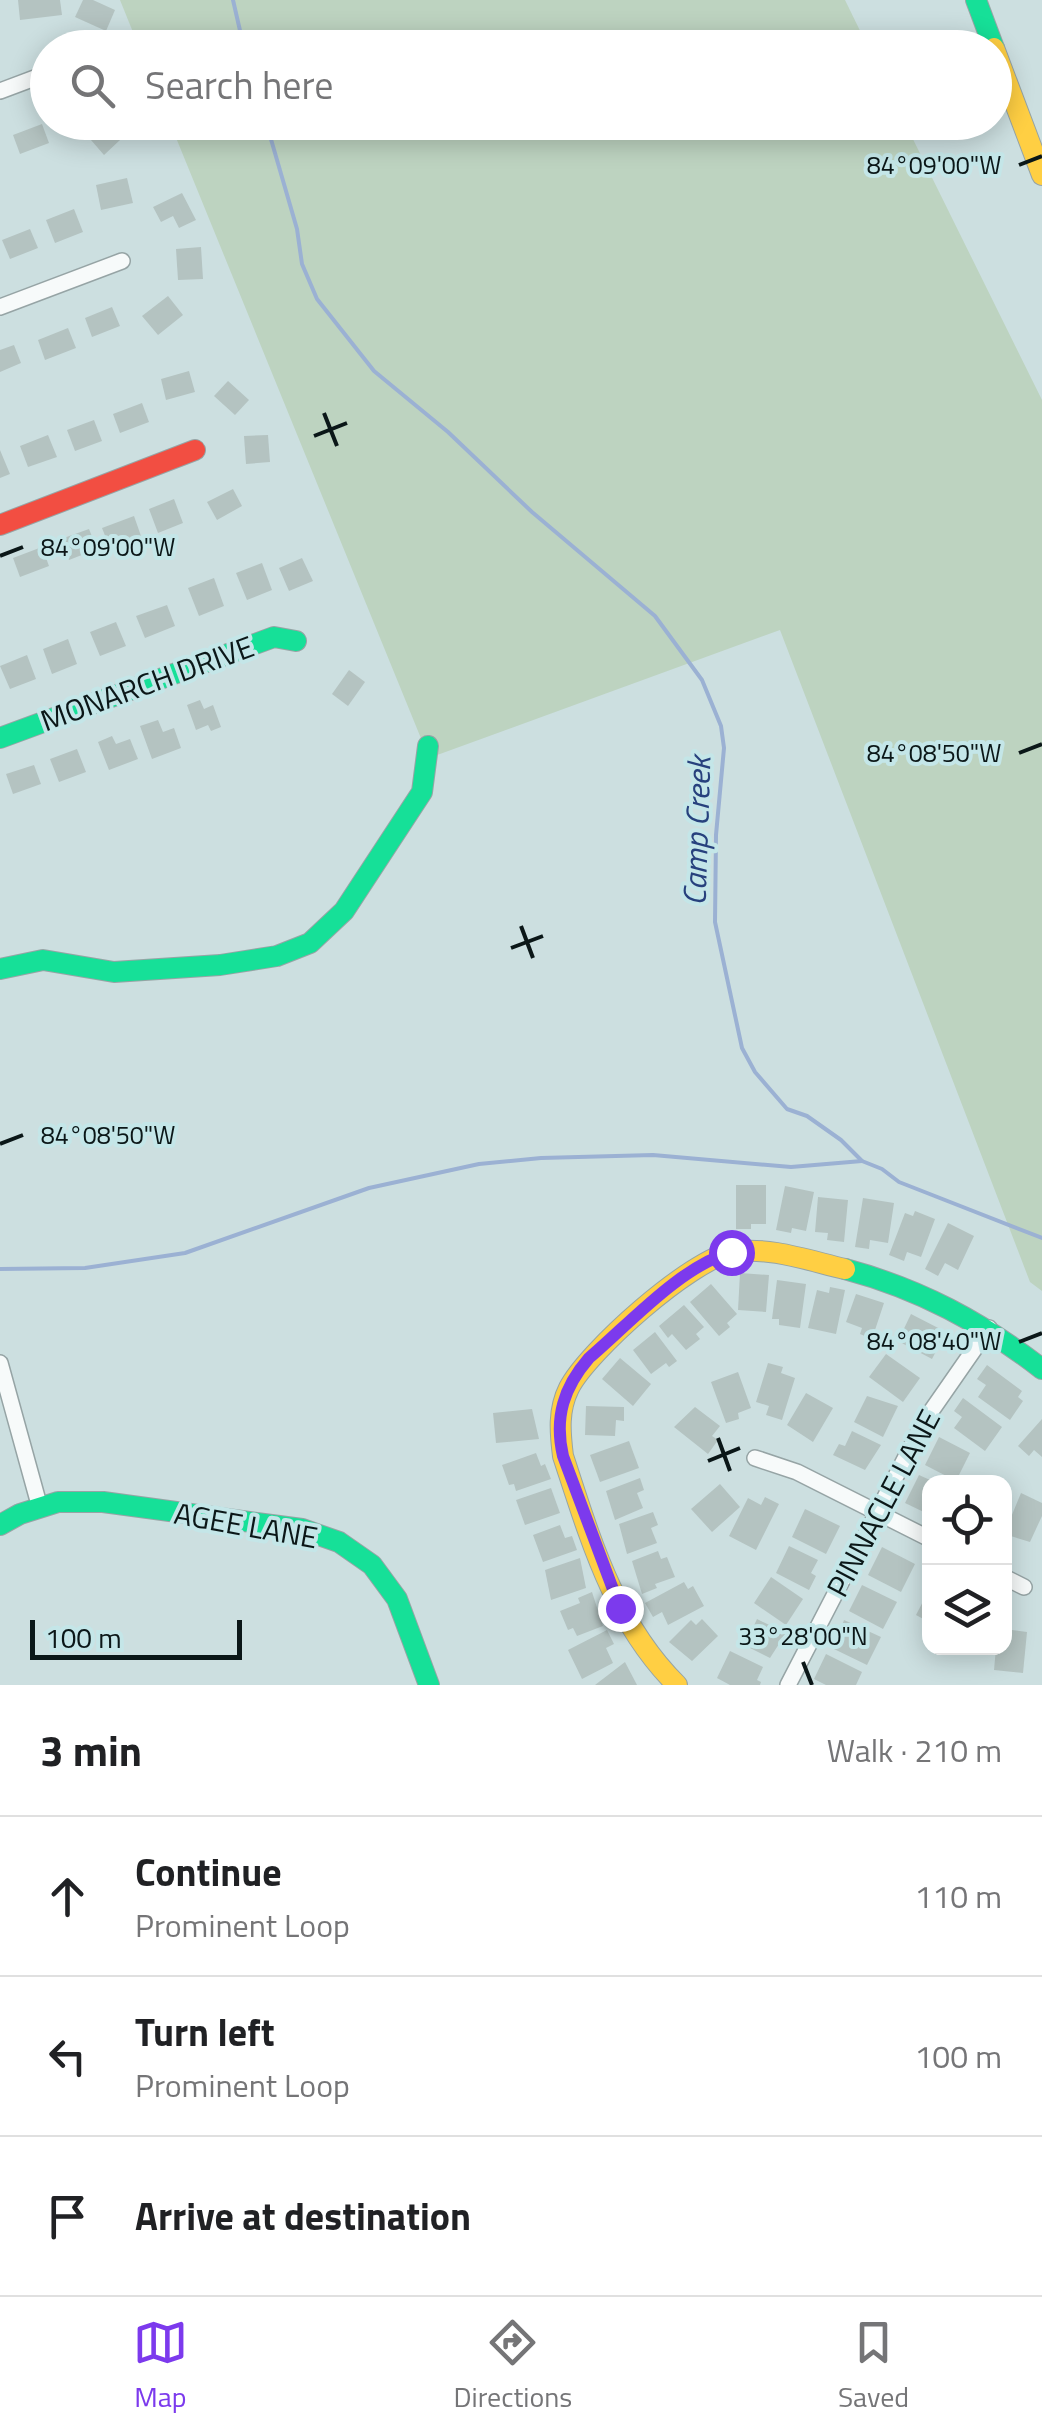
<!DOCTYPE html>
<html lang="en">
<head>
<meta charset="utf-8">
<style>
	body { margin:0; font-family:"Titillium Web",sans-serif; background:#f2f2f2; color:#202124 }
	.controls { position:absolute; right:30px; bottom:30px; display:grid; overflow:hidden; border-radius:20px; box-shadow:0 5px 25px #0003 }
	.controls button { width:90px; height:90px; display:grid; place-items:center; padding:0; border:0; border-bottom:2px solid #e0e0e0; background:#fff; color:#202124; font:50px sans-serif }
	.scale { position:absolute; left:30px; bottom:25px; width:212px; box-sizing:border-box; padding-left:10px; border:5px solid #0b1718; border-top:0; font-size:28px; line-height:35px; white-space:nowrap; color:#0b1718; -webkit-text-stroke:8px #c4e6e8; paint-order:stroke }
	.stop { position:absolute; width:30px; height:30px; margin:-22px; border:8px solid #7c3aed; border-radius:50%; background:#fff }
	.stop.end { background:#7c3aed; border-color:#fff; box-shadow:0 2px 10px #0008 }
	.list { margin:0; padding:0; list-style:none }
	h2 { display:flex; justify-content:space-between; align-items:center; height:130px; margin:0; padding:0 40px; font-size:42px }
	h2 small { font-size:32px; font-weight:400; color:#757577 }
	.list li { display:grid; grid-template-columns:65px 1fr auto; gap:30px; align-items:center; box-sizing:border-box; height:160px; padding:0 40px; border-top:2px solid #e0e0e0 }
	.list b { display:block; font-size:38px; white-space:nowrap }
	.list p { margin:0; font-size:32px; white-space:nowrap; color:#757577 }
	.list em { font-size:32px; font-style:normal; color:#757577 }
	.icon { flex:none; width:55px; height:55px; fill:none; stroke:currentColor; stroke-width:2; stroke-linecap:round; stroke-linejoin:round }
	.map { position:relative; flex:none; width:1042px; height:1685px; overflow:hidden }
	.search { position:absolute; background:#fff; box-shadow:0 5px 25px #0003; left:30px; right:30px; top:30px; height:110px; display:flex; align-items:center; gap:25px; box-sizing:border-box; padding:0 35px; border-radius:55px; color:#757577; font-size:38px }
	.sheet { height:610px; background:#fff }
	nav { display:flex; justify-content:space-around; align-items:center; box-sizing:border-box; height:140px; border-top:2px solid #e0e0e0; background:#fff; font-size:28px; color:#757577 }
	nav a { display:grid; justify-items:center; gap:5px }
	nav .on { color:#7c3aed }
	.map>svg:first-child { display:block }
</style>
</head>
<body>
<div class="map">
<svg width="1042" height="1685" viewBox="0 0 1042 1685">
	<rect width="100%" height="100%" fill="#ccdfe0"/>
	<g fill="#bdd3c0">
		<path d="M 120,0 L 845,0 L 868,47 L 139,47 Z"/>
		<path d="M 170,123 L 905,123 L 1042,400 L 1042,1291 L 1030,1282 L 780,630 L 429,758 Z"/>
	</g>
	<g fill="none" stroke-linecap="round" stroke-linejoin="round">
		<g stroke="#9bb1d3" stroke-width="4">
			<path d="M 233,0 L 244,48"/>
			<path d="M 266,122 L 297,229 L 302,264 L 317,299 L 374,371 L 448,432 L 532,512 L 655,616 L 702,680 L 721,726 L 724,748 L 716,835 L 715,922 L 742,1048 L 755,1072 L 787,1109 L 807,1116 L 841,1140 L 862,1161 L 882,1169 L 899,1182 L 1042,1238"/>
			<path d="M 0,1269 L 85,1268 L 185,1253 L 369,1188 L 479,1164 L 541,1158 L 653,1155 L 791,1167 L 862,1161"/>
		</g>
	</g>
	<g fill="#b4c3c1">
		<path d="M 18,0 L 60,0 L 62,15 L 20,20 Z"/>
		<path d="M 83,0 L 93,0 L 115,10 L 106,31 L 75,17 Z"/>
		<path d="M 81,122 L 117,122 L 123,129 L 116,135 L 120,140 L 104,155 L 78,125 Z"/>
		<path d="M 42,124 L 49,143 L 20,154 L 13,135 Z"/>
		<path d="M 127,178 L 133,203 L 101,210 L 96,185 Z"/>
		<path d="M 182,193 L 196,220 L 179,228 L 173,216 L 161,222 L 153,207 Z"/>
		<path d="M 74,209 L 83,232 L 55,243 L 46,220 Z"/>
		<path d="M 30,229 L 38,248 L 10,259 L 2,240 Z"/>
		<path d="M 201,247 L 203,279 L 178,280 L 176,249 Z"/>
		<path d="M 168,296 L 183,315 L 158,335 L 142,316 Z"/>
		<path d="M 112,307 L 120,326 L 92,337 L 85,318 Z"/>
		<path d="M 68,328 L 76,348 L 45,360 L 38,340 Z"/>
		<path d="M 14,345 L 21,363 L 0,372 L 0,350 Z"/>
		<path d="M 189,371 L 195,392 L 166,400 L 161,379 Z"/>
		<path d="M 228,381 L 249,400 L 235,415 L 214,396 Z"/>
		<path d="M 142,403 L 149,422 L 120,433 L 113,414 Z"/>
		<path d="M 94,420 L 102,441 L 75,451 L 67,430 Z"/>
		<path d="M 48,435 L 57,457 L 28,467 L 20,446 Z"/>
		<path d="M 268,435 L 270,462 L 246,464 L 244,436 Z"/>
		<path d="M 0,450 L 10,474 L 0,478 Z"/>
		<path d="M 233,489 L 242,506 L 217,520 L 207,502 Z"/>
		<path d="M 174,499 L 183,523 L 158,533 L 149,509 Z"/>
		<path d="M 134,516 L 141,536 L 110,548 L 102,528 Z"/>
		<path d="M 89,529 L 97,549 L 69,560 L 61,539 Z"/>
		<path d="M 42,547 L 49,566 L 20,577 L 13,558 Z"/>
		<path d="M 302,558 L 313,581 L 289,591 L 279,568 Z"/>
		<path d="M 262,563 L 272,590 L 247,600 L 236,573 Z"/>
		<path d="M 214,578 L 224,606 L 199,616 L 188,588 Z"/>
		<path d="M 167,605 L 175,626 L 145,638 L 136,616 Z"/>
		<path d="M 116,622 L 126,646 L 100,656 L 90,632 Z"/>
		<path d="M 68,639 L 77,664 L 52,674 L 43,649 Z"/>
		<path d="M 27,655 L 36,679 L 10,689 L 0,666 Z"/>
		<path d="M 349,670 L 365,682 L 348,706 L 332,694 Z"/>
		<path d="M 200,700 L 204,709 L 213,705 L 221,727 L 211,731 L 208,725 L 196,730 L 187,705 Z"/>
		<path d="M 158,720 L 163,732 L 174,728 L 181,748 L 152,759 L 140,726 Z"/>
		<path d="M 112,736 L 116,744 L 130,739 L 138,759 L 109,770 L 98,742 Z"/>
		<path d="M 77,749 L 86,772 L 59,782 L 50,759 Z"/>
		<path d="M 34,765 L 41,784 L 13,794 L 6,774 Z"/>
		<path d="M 736,1185 L 766,1185 L 766,1224 L 751,1224 L 751,1229 L 736,1229 Z"/>
		<path d="M 785,1186 L 814,1192 L 806,1231 L 792,1228 L 791,1233 L 776,1230 Z"/>
		<path d="M 818,1197 L 848,1200 L 844,1242 L 827,1240 L 828,1233 L 815,1232 Z"/>
		<path d="M 863,1198 L 894,1203 L 888,1243 L 870,1240 L 869,1249 L 855,1247 Z"/>
		<path d="M 915,1211 L 935,1219 L 921,1257 L 907,1252 L 904,1261 L 889,1255 L 905,1213 L 913,1216 Z"/>
		<path d="M 948,1223 L 974,1236 L 958,1270 L 945,1263 L 938,1276 L 925,1269 Z"/>
		<path d="M 740,1273 L 769,1275 L 766,1312 L 738,1310 Z"/>
		<path d="M 777,1280 L 806,1284 L 800,1328 L 779,1325 L 779,1319 L 772,1319 Z"/>
		<path d="M 711,1284 L 737,1314 L 727,1323 L 730,1327 L 719,1336 L 690,1302 Z"/>
		<path d="M 830,1287 L 845,1290 L 836,1334 L 808,1328 L 817,1290 L 829,1293 Z"/>
		<path d="M 856,1294 L 884,1303 L 872,1339 L 860,1334 L 862,1328 L 846,1322 Z"/>
		<path d="M 684,1305 L 704,1327 L 696,1334 L 700,1339 L 686,1350 L 672,1334 L 668,1338 L 659,1326 Z"/>
		<path d="M 911,1314 L 946,1332 L 932,1359 L 898,1341 Z"/>
		<path d="M 655,1332 L 677,1361 L 669,1367 L 666,1363 L 651,1374 L 633,1350 Z"/>
		<path d="M 886,1354 L 920,1378 L 903,1402 L 869,1377 Z"/>
		<path d="M 620,1358 L 651,1384 L 633,1406 L 602,1379 Z"/>
		<path d="M 768,1363 L 783,1367 L 781,1373 L 795,1378 L 782,1420 L 766,1415 L 769,1406 L 756,1402 Z"/>
		<path d="M 987,1365 L 1022,1391 L 1018,1397 L 1023,1401 L 1010,1420 L 978,1397 L 986,1385 L 977,1379 Z"/>
		<path d="M 738,1372 L 751,1408 L 738,1413 L 739,1419 L 726,1423 L 711,1382 Z"/>
		<path d="M 806,1393 L 833,1408 L 813,1442 L 787,1425 Z"/>
		<path d="M 867,1396 L 898,1406 L 883,1437 L 854,1422 Z"/>
		<path d="M 963,1398 L 1002,1427 L 985,1451 L 954,1428 L 962,1417 L 954,1411 Z"/>
		<path d="M 586,1406 L 624,1407 L 624,1421 L 616,1420 L 615,1436 L 585,1435 Z"/>
		<path d="M 695,1407 L 720,1426 L 712,1436 L 718,1440 L 708,1454 L 674,1427 Z"/>
		<path d="M 532,1409 L 539,1439 L 496,1443 L 493,1413 Z"/>
		<path d="M 1042,1419 L 1042,1457 L 1034,1450 L 1029,1456 L 1018,1446 Z"/>
		<path d="M 852,1431 L 881,1445 L 865,1470 L 833,1455 L 839,1444 L 845,1446 Z"/>
		<path d="M 939,1437 L 970,1453 L 956,1481 L 925,1465 Z"/>
		<path d="M 629,1441 L 639,1468 L 600,1482 L 590,1455 Z"/>
		<path d="M 536,1453 L 541,1466 L 545,1464 L 551,1479 L 516,1491 L 514,1484 L 509,1485 L 502,1465 Z"/>
		<path d="M 919,1475 L 930,1480 L 930,1515 L 905,1503 Z"/>
		<path d="M 640,1478 L 644,1490 L 637,1493 L 643,1508 L 615,1520 L 606,1491 Z"/>
		<path d="M 720,1484 L 740,1507 L 712,1532 L 691,1509 Z"/>
		<path d="M 551,1488 L 560,1513 L 525,1525 L 516,1500 Z"/>
		<path d="M 1021,1493 L 1042,1503 L 1042,1516 L 1030,1542 L 1004,1534 Z"/>
		<path d="M 765,1497 L 779,1504 L 756,1550 L 729,1536 L 748,1498 L 761,1505 Z"/>
		<path d="M 805,1509 L 840,1526 L 826,1554 L 792,1537 Z"/>
		<path d="M 653,1512 L 658,1525 L 651,1528 L 657,1543 L 627,1554 L 619,1524 Z"/>
		<path d="M 560,1525 L 565,1538 L 572,1536 L 577,1550 L 543,1562 L 533,1535 Z"/>
		<path d="M 789,1546 L 818,1560 L 811,1573 L 816,1576 L 809,1590 L 776,1573 Z"/>
		<path d="M 882,1547 L 915,1564 L 901,1592 L 868,1575 Z"/>
		<path d="M 658,1551 L 661,1559 L 667,1557 L 675,1577 L 655,1584 L 657,1588 L 642,1594 L 632,1561 Z"/>
		<path d="M 580,1558 L 586,1588 L 551,1600 L 545,1570 Z"/>
		<path d="M 771,1577 L 803,1599 L 786,1625 L 754,1603 Z"/>
		<path d="M 684,1582 L 688,1589 L 693,1586 L 704,1606 L 668,1625 L 662,1612 L 653,1617 L 645,1603 Z"/>
		<path d="M 862,1585 L 897,1602 L 883,1629 L 849,1611 Z"/>
		<path d="M 930,1588 L 930,1617 L 927,1621 L 916,1615 Z"/>
		<path d="M 592,1592 L 603,1626 L 577,1636 L 573,1628 L 568,1630 L 560,1611 L 580,1603 L 578,1598 Z"/>
		<path d="M 702,1619 L 718,1636 L 692,1661 L 669,1642 L 691,1620 L 696,1625 Z"/>
		<path d="M 757,1619 L 786,1633 L 770,1658 L 738,1642 L 743,1631 L 750,1634 Z"/>
		<path d="M 844,1620 L 881,1637 L 867,1665 L 834,1649 Z"/>
		<path d="M 1004,1629 L 1027,1632 L 1023,1673 L 994,1670 L 996,1648 L 1004,1648 Z"/>
		<path d="M 607,1630 L 614,1644 L 606,1648 L 613,1663 L 582,1679 L 568,1650 Z"/>
		<path d="M 730,1651 L 763,1667 L 757,1680 L 761,1682 L 760,1685 L 730,1685 L 717,1678 Z"/>
		<path d="M 826,1654 L 862,1672 L 856,1685 L 826,1685 L 814,1679 Z"/>
		<path d="M 625,1662 L 637,1685 L 595,1685 Z"/>
	</g>
	<g fill="none" stroke-linecap="round" stroke-linejoin="round">
		<defs>
			<g id="street">
				<path d="M 0,91 L 48,73"/>
				<path d="M 0,307 L 122,261"/>
				<path d="M 0,1363 L 40,1508"/>
				<path d="M 755,1458 L 797,1472 L 930,1539"/>
				<path d="M 1004,1577 L 1024,1587"/>
				<path d="M 788,1685 L 925,1420 L 989,1328"/>
			</g>
			<g id="fast">
				<path d="M 976,0 L 994,48"/>
				<path d="M 0,738 L 274,637 L 296,641"/>
				<path d="M 0,969 L 43,960 L 114,972 L 220,965 L 277,956 L 310,943 L 344,911 L 422,792 L 428,746"/>
				<path d="M 845,1269 C 920,1289 981,1322 1042,1369"/>
				<path d="M 0,1525 L 20,1514 L 58,1502 L 103,1502 L 302,1529 L 339,1542 L 372,1565 L 397,1599 L 429,1685"/>
			</g>
			<g id="slow">
				<path d="M 994,48 L 1042,175"/>
				<path d="M 677,1685 C 614,1623 590,1538 563,1456 C 560,1432 558,1410 569,1388 C 588,1351 690,1260 732,1252 C 768,1246 810,1261 845,1269"/>
			</g>
			<path id="jam" d="M 0,525 L 195,450"/>
		</defs>
		<use href="#street" stroke="#96a4a5" stroke-width="18"/>
		<use href="#fast" stroke="#96a4a5" stroke-width="22"/>
		<use href="#slow" stroke="#96a4a5" stroke-width="22"/>
		<use href="#jam" stroke="#96a4a5" stroke-width="22"/>
		<use href="#street" stroke="#f7fafa" stroke-width="15"/>
		<use href="#fast" stroke="#16e098" stroke-width="20"/>
		<use href="#slow" stroke="#ffcf43" stroke-width="20"/>
		<use href="#jam" stroke="#f24e42" stroke-width="20"/>
	</g>
	<g fill="none" stroke-linecap="round" stroke-linejoin="round">
		<path stroke="#7c3aed" stroke-width="12" d="M 620,1608 L 563,1456 C 554,1417 564,1387 589,1358 C 630,1323 680,1267 731,1252"/>
	</g>
	<path fill="none" stroke="#0b1718" stroke-width="4" d="M 1019,165 L 1042,156M 324,413 L 337,446M 314,436 L 347,423M 0,556 L 23,547M 1019,753 L 1042,744M 521,926 L 533,958M 511,948 L 543,936M 0,1144 L 23,1135M 1019,1342 L 1042,1333M 718,1438 L 730,1471M 708,1461 L 740,1448M 803,1662 L 812,1685"/>
	<g text-anchor="middle" dominant-baseline="central" stroke-width="8" stroke-linejoin="round" paint-order="stroke">
		<g font-size="30" fill="#0b1718" stroke="#c4e6e8">
			<text transform="translate(147 683) rotate(-20)">MONARCH DRIVE</text>
			<text transform="translate(883 1503) rotate(-62)">PINNACLE LANE</text>
			<text transform="translate(246 1525) rotate(10)">AGEE LANE</text>
		</g>
		<g font-size="32" font-style="italic" fill="#27417d" stroke="#c4e6e8">
			<text transform="translate(696 831) rotate(-88)">Camp Creek</text>
		</g>
	</g>
	<g font-size="25" text-anchor="middle" fill="#0b1718" stroke="#c4e6e8" stroke-width="8" stroke-linejoin="round" paint-order="stroke">
		<text x="934" y="174">84°09'00"W</text>
		<text x="108" y="556">84°09'00"W</text>
		<text x="934" y="762">84°08'50"W</text>
		<text x="108" y="1144">84°08'50"W</text>
		<text x="934" y="1350">84°08'40"W</text>
		<text x="803" y="1645">33°28'00"N</text>
	</g>
</svg>
<div class="controls">
<button><svg class="icon" aria-label="locate" viewBox="0 0 24 24"><circle cx="12" cy="12" r="6"/><path d="M12 2v4M12 18v4M2 12h4M18 12h4"/></svg></button>
<button><svg class="icon" aria-label="layers" viewBox="0 0 24 24"><path d="M12 4l9 5-9 5-9-5zM3 14l9 5 9-5"/></svg></button>
</div>
<div class="scale">100 m</div>
<div class="stop" style="left:731px;top:1252px"></div>
<div class="stop end" style="left:620px;top:1608px"></div>
<div class="search"><svg class="icon" aria-label="search" viewBox="0 0 24 24"><circle cx="10" cy="10" r="6"/><path d="M15 15l6 6"/></svg>Search here</div>
</div>
<section class="sheet">
<h2>3 min<small>Walk · 210 m</small></h2>
<ul class="list">
<li><svg class="icon" aria-label="ahead" viewBox="0 0 24 24"><path d="M12 20V5M6 11l6-6 6 6"/></svg><div><b>Continue</b><p>Prominent Loop</p></div><em>110 m</em></li>
<li><svg class="icon" aria-label="left" viewBox="0 0 24 24"><path d="M17 20v-9H6M10 6l-5 5 5 5"/></svg><div><b>Turn left</b><p>Prominent Loop</p></div><em>100 m</em></li>
<li><svg class="icon" aria-label="arrive" viewBox="0 0 24 24"><path d="M6 21V4h12l-3 4 3 4H6"/></svg><div><b>Arrive at destination</b></div></li>
</ul>
</section>
<nav>
<a class="on"><svg class="icon" aria-label="map" viewBox="0 0 24 24"><path d="M3 6l6-2 6 2 6-2v14l-6 2-6-2-6 2zM9 4v14M15 6v14"/></svg>Map</a>
<a><svg class="icon" aria-label="directions" viewBox="0 0 24 24"><path d="M12 3l9 9-9 9-9-9zM9 14v-3h6M13 9l2 2-2 2"/></svg>Directions</a>
<a><svg class="icon" aria-label="saved" viewBox="0 0 24 24"><path d="M7 4h10v16l-5-4-5 4z"/></svg>Saved</a>
</nav>
</body>
</html>
